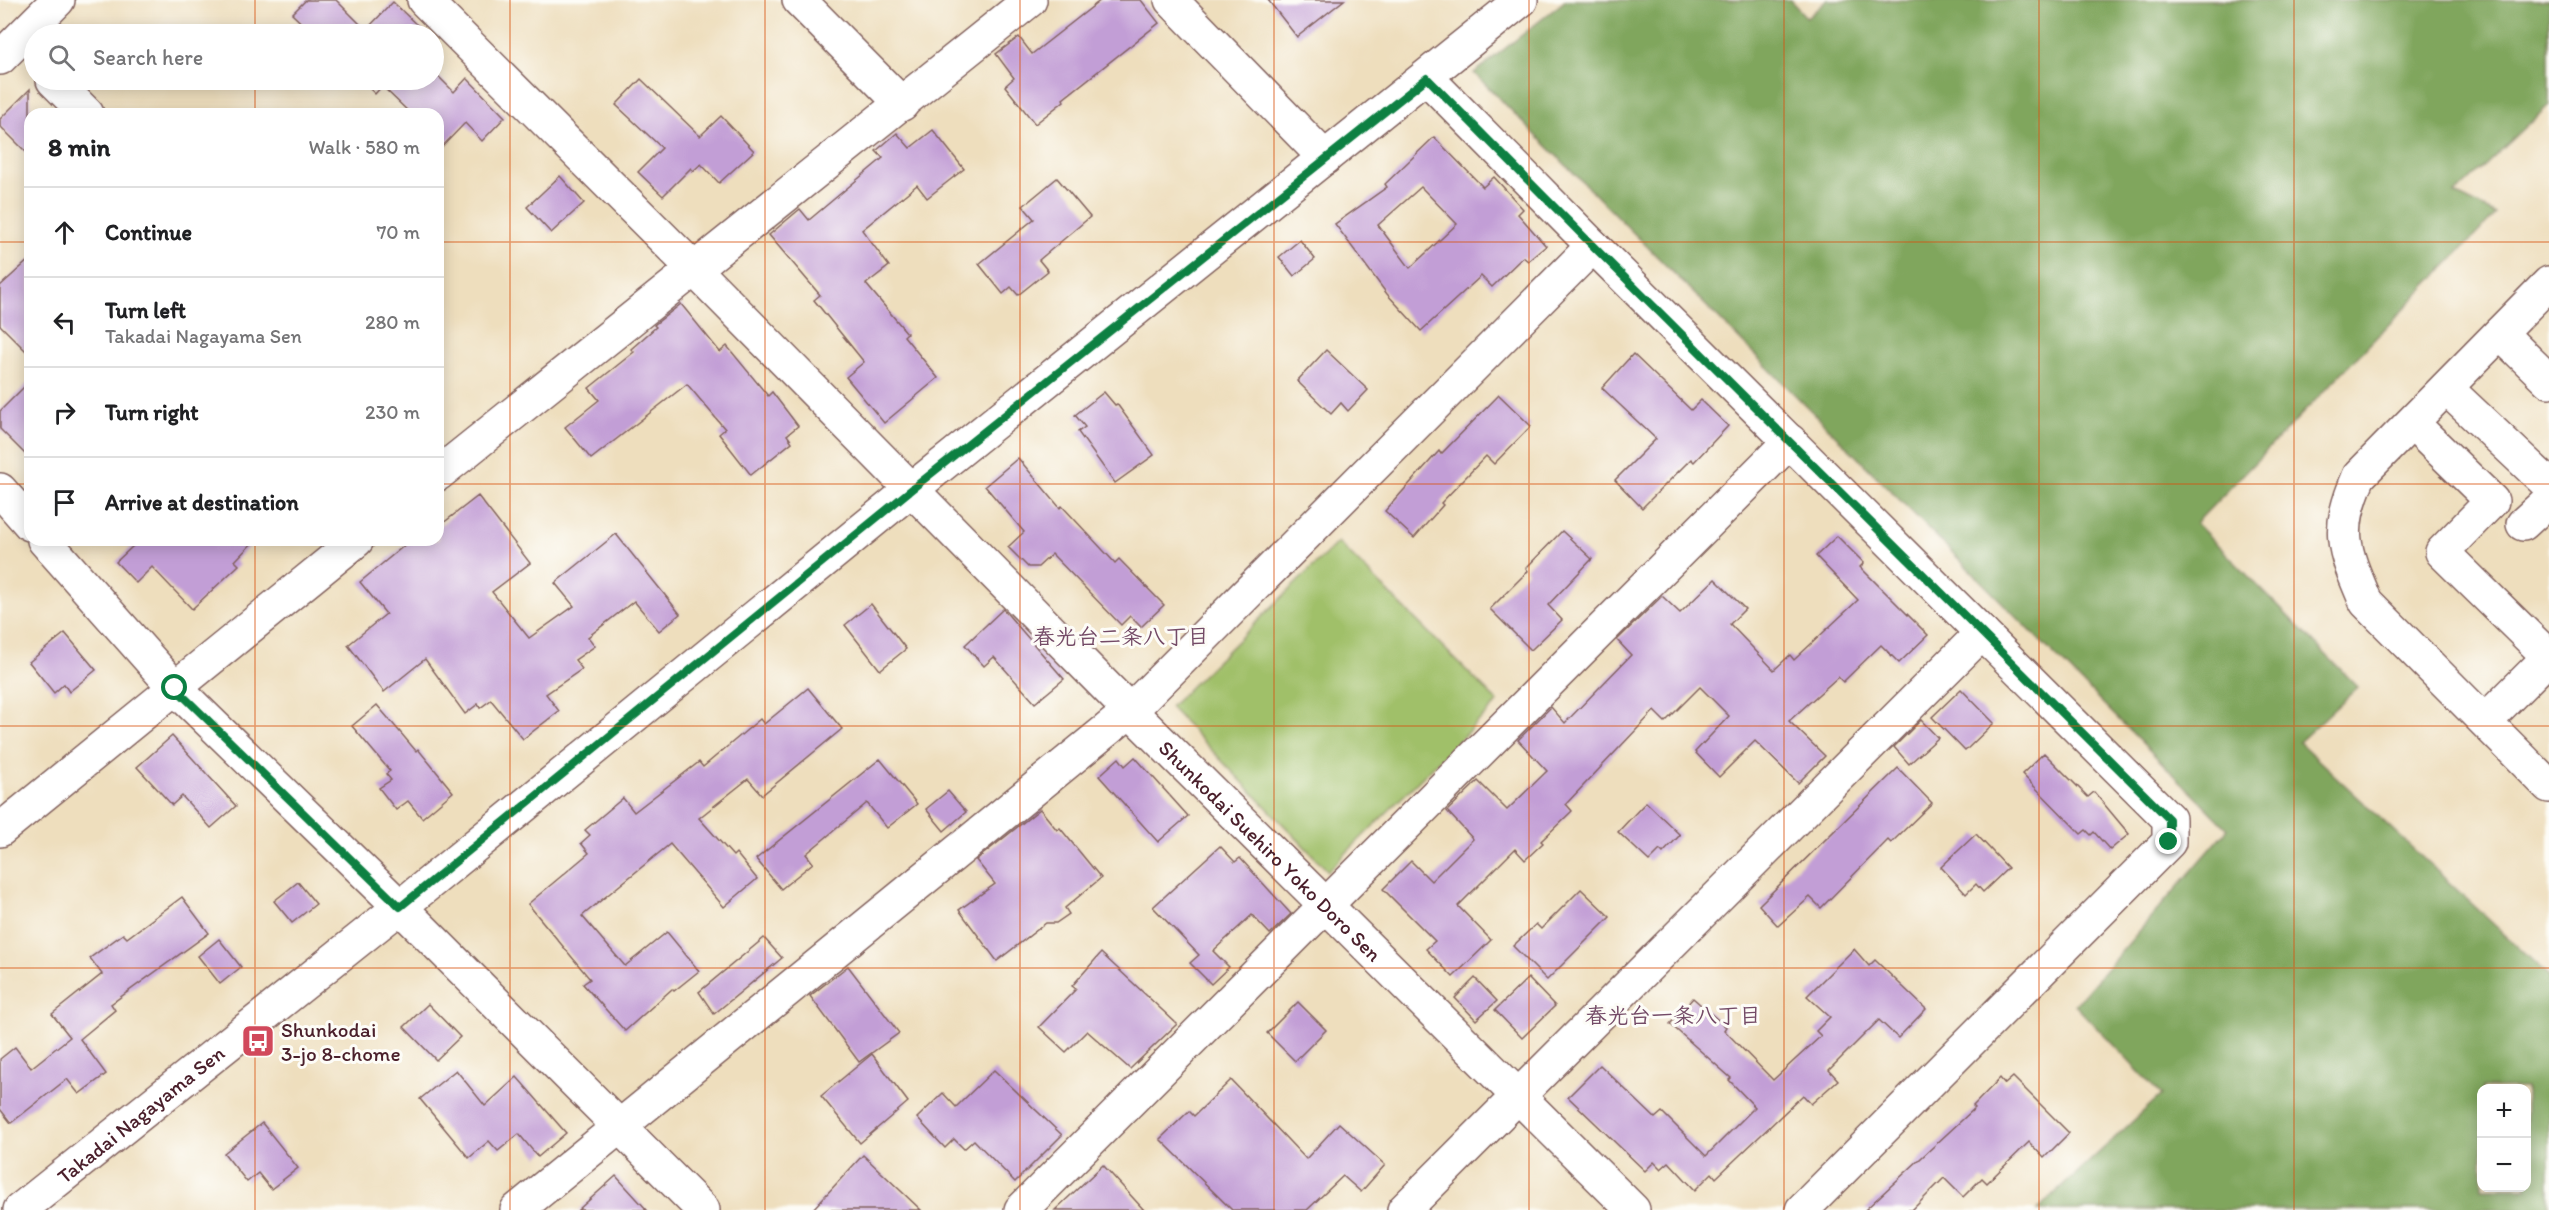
<!DOCTYPE html>
<html lang="en">
<head>
<meta charset="utf-8">
<style>
	body { margin:0; font-family:Itim,"Klee One",sans-serif; background:#f2f2f2; color:#202124 }
	.controls { position:absolute; right:18px; bottom:18px; display:grid; overflow:hidden; border-radius:12px; box-shadow:0 3px 15px #0003 }
	.controls button { width:54px; height:54px; display:grid; place-items:center; padding:0; border:0; border-bottom:2px solid #e0e0e0; background:#fff; color:#202124; font:30px sans-serif }
	.stop { position:absolute; width:18px; height:18px; margin:-14px; border:4px solid #0b8043; border-radius:50%; background:#fff }
	.stop.end { background:#0b8043; border-color:#fff; box-shadow:0 2px 6px #0008 }
	.list { margin:0; padding:0; list-style:none }
	h2 { display:flex; justify-content:space-between; align-items:center; height:78px; margin:0; padding:0 24px; font-size:26px }
	h2 small { font-size:20px; font-weight:400; color:#757577 }
	.list li { display:grid; grid-template-columns:39px 1fr auto; gap:18px; align-items:center; box-sizing:border-box; height:90px; padding:0 24px; border-top:2px solid #e0e0e0 }
	.list b { display:block; font-size:22px; white-space:nowrap }
	.list p { margin:0; font-size:20px; white-space:nowrap; color:#757577 }
	.list em { font-size:20px; font-style:normal; color:#757577 }
	.icon { flex:none; width:33px; height:33px; fill:none; stroke:currentColor; stroke-width:2; stroke-linecap:round; stroke-linejoin:round }
	.map { position:relative; flex:none; width:2549px; height:1210px; overflow:hidden }
	.search { position:absolute; background:#fff; box-shadow:0 3px 15px #0003; left:24px; top:24px; width:420px; height:66px; display:flex; align-items:center; gap:15px; box-sizing:border-box; padding:0 21px; border-radius:33px; color:#757577; font-size:22px }
	.panel { position:absolute; background:#fff; box-shadow:0 3px 15px #0003; left:24px; top:108px; width:420px; height:438px; border-radius:18px }
	.map>svg:first-child { display:block }
</style>
</head>
<body>
<div class="map">
<svg width="2549" height="1210" viewBox="0 0 2549 1210">
	<rect width="100%" height="100%" fill="#fdfcf7"/>
	<filter id="ink" filterUnits="userSpaceOnUse"><feTurbulence type="fractalNoise" baseFrequency=".0167" numOctaves="2"/><feDisplacementMap in="SourceGraphic" scale="12" xChannelSelector="R" yChannelSelector="G"/><feConvolveMatrix kernelMatrix="1 2 1 2 8 2 1 2 1" color-interpolation-filters="sRGB"/></filter>
	<filter id="wash" filterUnits="userSpaceOnUse"><feTurbulence type="fractalNoise" baseFrequency=".008" numOctaves="4" result="noise"/><feDisplacementMap in="SourceGraphic" scale="24" xChannelSelector="R" yChannelSelector="G"/><feGaussianBlur stdDeviation="1.35" result="paint"/><feColorMatrix in="noise" values="0 0 0 0 0 0 0 0 0 0 0 0 0 0 0 0 0 1.4 0 .05"/><feComposite in="paint" operator="in"/></filter>
	<g filter="url(#wash)">
		<rect width="100%" height="100%" fill="#eedebd"/>
		<path fill="#a0c069" stroke="#75704a" stroke-width="1.5" d="M 1338,542 L 1498,702 L 1328,871 L 1170,707 Z"/>
		<path fill="#80a65d" stroke="#656244" stroke-width="1.5" fill-rule="evenodd" d="M 1566,0 L 1790,0 L 1807,18 L 1827,0 L 2549,0 L 2549,105 L 2455,194 L 2496,214 L 2196,523 L 2358,687 L 2299,742 L 2549,976 L 2549,1210 L 2037,1210 L 2161,1095 L 2075,1005 L 2228,829 L 1474,73 ZM 2482,1088 L 2526,1088 L 2526,1188 L 2482,1188 Z"/>
		<g id="blocks">
			<g fill="#c29ed6" fill-rule="evenodd">
				<path d="M 306,0 L 336,0 L 366,30 L 393,2 L 425,33 L 313,34 L 292,14 Z"/>
				<path d="M 1101,0 L 1141,0 L 1159,23 L 1063,99 L 1064,101 L 1035,124 L 1005,86 L 1014,78 L 996,54 L 1019,37 L 1032,54 Z"/>
				<path d="M 1268,0 L 1344,0 L 1297,37 Z"/>
				<path d="M 434,72 L 454,92 L 467,78 L 505,117 L 482,141 L 465,123 L 438,151 L 438,114 L 411,114 L 382,86 L 375,94 L 361,80 L 434,80 Z"/>
				<path d="M 641,79 L 700,136 L 721,116 L 754,151 L 719,183 L 701,164 L 693,171 L 691,168 L 663,196 L 638,172 L 662,148 L 616,105 Z"/>
				<path d="M 30,89 L 30,156 L 0,126 L 0,119 Z"/>
				<path d="M 933,130 L 964,169 L 927,198 L 917,185 L 862,230 L 889,266 L 866,284 L 907,333 L 904,336 L 938,378 L 884,423 L 846,377 L 864,362 L 814,300 L 820,295 L 769,235 L 800,209 L 809,220 L 883,158 L 876,151 L 897,133 L 910,148 Z"/>
				<path d="M 1434,137 L 1483,187 L 1494,177 L 1523,209 L 1518,214 L 1546,246 L 1528,261 L 1523,257 L 1492,287 L 1481,276 L 1421,331 L 1387,294 L 1335,224 L 1387,187 L 1385,184 ZM 1421,187 L 1457,224 L 1410,268 L 1378,225 Z"/>
				<path d="M 560,176 L 584,203 L 551,233 L 527,207 Z"/>
				<path d="M 1057,178 L 1090,217 L 1039,260 L 1048,271 L 1018,295 L 1011,287 L 1003,294 L 979,264 L 1034,219 L 1023,206 Z"/>
				<path d="M 1300,240 L 1315,259 L 1294,276 L 1279,257 Z"/>
				<path d="M 30,259 L 30,355 L 0,325 L 0,286 Z"/>
				<path d="M 681,304 L 720,352 L 727,346 L 768,396 L 772,392 L 798,426 L 787,435 L 792,442 L 751,475 L 719,434 L 725,429 L 687,384 L 591,459 L 565,427 L 599,400 L 589,388 L 634,352 L 631,349 L 656,327 L 654,325 Z"/>
				<path d="M 1326,350 L 1368,390 L 1348,411 L 1341,403 L 1331,414 L 1297,381 Z"/>
				<path d="M 1633,354 L 1691,410 L 1701,400 L 1728,426 L 1694,462 L 1691,459 L 1642,508 L 1615,480 L 1656,439 L 1602,388 Z"/>
				<path d="M 30,381 L 30,459 L 0,429 L 0,411 Z"/>
				<path d="M 1104,392 L 1115,405 L 1117,404 L 1154,455 L 1115,483 L 1078,432 L 1085,427 L 1075,415 Z"/>
				<path d="M 1499,395 L 1531,426 L 1494,464 L 1486,456 L 1441,503 L 1443,505 L 1414,538 L 1385,511 L 1439,451 L 1441,454 Z"/>
				<path d="M 1018,458 L 1060,508 L 1062,506 L 1115,563 L 1119,559 L 1164,605 L 1141,627 L 1130,616 L 1121,625 L 1052,554 L 1038,567 L 1028,567 L 1008,547 L 1024,532 L 985,486 Z"/>
				<path d="M 478,496 L 530,563 L 492,592 L 529,638 L 574,606 L 555,583 L 616,534 L 680,614 L 659,631 L 634,601 L 588,637 L 595,646 L 575,660 L 582,669 L 546,694 L 559,711 L 523,739 L 491,700 L 480,708 L 478,704 L 465,714 L 425,659 L 384,692 L 348,645 L 386,614 L 360,582 L 411,540 L 438,540 L 438,527 Z"/>
				<path d="M 1562,531 L 1592,559 L 1548,605 L 1562,620 L 1531,650 L 1490,609 L 1528,571 L 1526,568 Z"/>
				<path d="M 1837,536 L 1864,563 L 1860,567 L 1928,635 L 1899,663 L 1881,645 L 1843,682 L 1838,677 L 1789,721 L 1825,756 L 1798,783 L 1755,741 L 1719,777 L 1695,752 L 1729,716 L 1700,687 L 1665,722 L 1654,711 L 1566,804 L 1572,811 L 1541,841 L 1543,843 L 1525,860 L 1515,849 L 1458,906 L 1491,940 L 1453,977 L 1426,949 L 1435,941 L 1383,889 L 1411,861 L 1431,881 L 1473,839 L 1447,811 L 1478,781 L 1507,810 L 1547,771 L 1518,740 L 1551,707 L 1565,723 L 1631,655 L 1617,640 L 1662,596 L 1680,613 L 1715,579 L 1745,609 L 1730,624 L 1774,670 L 1790,655 L 1794,660 L 1858,600 L 1816,556 Z"/>
				<path d="M 128,540 L 255,540 L 235,561 L 239,565 L 192,609 L 152,567 L 136,583 L 116,562 L 133,546 Z"/>
				<path d="M 871,604 L 906,649 L 880,670 L 845,625 Z"/>
				<path d="M 1003,609 L 1064,679 L 1035,703 L 994,657 L 984,666 L 965,645 Z"/>
				<path d="M 65,633 L 96,670 L 69,692 L 64,684 L 54,693 L 29,662 Z"/>
				<path d="M 808,688 L 842,729 L 762,795 L 748,779 L 699,818 L 733,856 L 736,853 L 757,879 L 724,907 L 670,844 L 582,916 L 625,966 L 667,932 L 699,971 L 674,991 L 672,989 L 625,1031 L 583,984 L 590,979 L 528,904 L 589,853 L 581,843 L 590,835 L 585,830 L 623,798 L 634,812 L 699,762 L 703,767 L 760,719 L 764,724 Z"/>
				<path d="M 1961,689 L 1994,723 L 1965,751 L 1932,717 Z"/>
				<path d="M 377,705 L 416,751 L 418,749 L 453,792 L 422,818 L 408,801 L 396,810 L 379,788 L 391,780 L 386,774 L 390,771 L 352,726 Z"/>
				<path d="M 1921,720 L 1938,738 L 1909,764 L 1894,747 Z"/>
				<path d="M 172,736 L 236,806 L 211,828 L 182,796 L 172,805 L 137,767 Z"/>
				<path d="M 2044,753 L 2088,797 L 2094,792 L 2129,834 L 2110,850 L 2094,832 L 2091,835 L 2086,830 L 2081,834 L 2022,774 Z"/>
				<path d="M 1135,757 L 1188,816 L 1158,842 L 1099,776 L 1119,758 L 1125,766 Z"/>
				<path d="M 880,759 L 917,804 L 887,828 L 867,803 L 806,854 L 813,863 L 781,889 L 756,859 Z"/>
				<path d="M 1898,768 L 1932,803 L 1891,843 L 1888,840 L 1821,908 L 1810,897 L 1778,926 L 1759,905 Z"/>
				<path d="M 948,791 L 966,812 L 944,831 L 926,809 Z"/>
				<path d="M 1646,802 L 1680,835 L 1663,853 L 1660,850 L 1649,861 L 1618,832 Z"/>
				<path d="M 1040,809 L 1057,830 L 1060,828 L 1101,878 L 1065,908 L 1069,914 L 1056,923 L 1046,923 L 997,961 L 959,910 L 995,884 L 976,860 Z"/>
				<path d="M 1976,834 L 2008,868 L 1983,892 L 1976,884 L 1966,894 L 1941,867 Z"/>
				<path d="M 1220,846 L 1235,862 L 1240,858 L 1291,914 L 1270,934 L 1252,915 L 1213,951 L 1229,967 L 1211,984 L 1190,963 L 1199,955 L 1153,907 Z"/>
				<path d="M 298,882 L 316,904 L 292,923 L 274,901 Z"/>
				<path d="M 1581,889 L 1610,917 L 1547,980 L 1513,946 L 1536,924 L 1541,929 Z"/>
				<path d="M 182,897 L 209,933 L 111,1004 L 115,1010 L 80,1039 L 106,1074 L 79,1094 L 67,1079 L 11,1123 L 0,1109 L 0,1059 L 15,1047 L 31,1068 L 70,1037 L 52,1014 L 102,974 L 90,958 L 123,934 L 127,938 Z"/>
				<path d="M 764,938 L 782,958 L 714,1014 L 699,992 Z"/>
				<path d="M 219,939 L 241,967 L 220,984 L 198,956 Z"/>
				<path d="M 1854,949 L 1869,966 L 1875,960 L 1926,1009 L 1898,1038 L 1879,1020 L 1829,1070 L 1838,1080 L 1811,1104 L 1803,1095 L 1716,1178 L 1712,1173 L 1695,1190 L 1669,1162 L 1661,1169 L 1654,1162 L 1645,1171 L 1568,1097 L 1600,1065 L 1655,1118 L 1662,1112 L 1706,1156 L 1755,1107 L 1729,1080 L 1731,1078 L 1670,1024 L 1693,998 L 1726,1027 L 1724,1030 L 1773,1080 L 1821,1036 L 1816,1031 L 1830,1017 L 1807,996 Z"/>
				<path d="M 1101,953 L 1177,1024 L 1130,1069 L 1087,1031 L 1066,1052 L 1039,1027 L 1076,989 L 1072,986 Z"/>
				<path d="M 848,966 L 899,1033 L 859,1062 L 810,996 Z"/>
				<path d="M 1475,978 L 1497,1001 L 1476,1020 L 1455,998 Z"/>
				<path d="M 1528,978 L 1555,1006 L 1522,1038 L 1495,1010 Z"/>
				<path d="M 1298,1002 L 1326,1030 L 1295,1061 L 1267,1033 Z"/>
				<path d="M 428,1004 L 460,1037 L 436,1060 L 404,1027 Z"/>
				<path d="M 872,1054 L 908,1102 L 860,1143 L 821,1096 Z"/>
				<path d="M 456,1070 L 485,1106 L 517,1077 L 566,1133 L 538,1157 L 519,1134 L 498,1151 L 489,1141 L 469,1158 L 420,1099 Z"/>
				<path d="M 994,1070 L 1062,1135 L 1015,1182 L 974,1140 L 964,1149 L 954,1139 L 945,1148 L 917,1118 L 943,1093 L 956,1107 Z"/>
				<path d="M 2013,1077 L 2069,1133 L 2044,1158 L 2029,1142 L 1987,1183 L 1982,1178 L 1963,1197 L 1944,1178 L 1912,1210 L 1865,1210 L 1975,1108 L 1973,1106 L 2000,1078 L 2005,1084 Z"/>
				<path d="M 1231,1080 L 1306,1159 L 1339,1123 L 1385,1165 L 1361,1192 L 1343,1176 L 1307,1210 L 1232,1210 L 1160,1139 L 1189,1111 L 1194,1116 Z"/>
				<path d="M 262,1123 L 298,1168 L 271,1189 L 258,1173 L 247,1182 L 224,1153 Z"/>
				<path d="M 863,1155 L 921,1210 L 812,1210 Z"/>
				<path d="M 1103,1165 L 1144,1210 L 1055,1210 Z"/>
				<path d="M 616,1176 L 647,1210 L 578,1210 Z"/>
			</g>
		</g>
	</g>
	<g filter="url(#ink)">
		<use href="#blocks" fill-opacity="0" stroke="#83625e" stroke-width="1.5"/>
		<g fill="none" stroke-linecap="round" stroke-linejoin="round">
			<defs>
				<g id="minor">
					<path id="s1" d="M 424,0 L 693,268 L 1130,711 L 1633,1210"/>
					<path d="M 799,0 L 902,104"/>
					<path d="M 1171,0 L 1325,158"/>
					<path d="M 0,58 L 58,0"/>
					<path d="M 1427,78 L 1593,246 L 2169,819 L 2169,842 L 1802,1210"/>
					<path d="M 53,80 L 87,114"/>
					<path d="M 2549,283 L 2359,476 C 2335,532 2343,548 2366,602 L 2549,786"/>
					<path d="M 2500,333 L 2549,381"/>
					<path d="M 2446,388 L 2549,485"/>
					<path d="M 2412,423 L 2492,501 L 2442,552 L 2549,657"/>
					<path d="M 438,474 L 1030,0"/>
					<path d="M 0,490 L 30,524"/>
					<path d="M 2523,524 L 2549,500"/>
					<path d="M 44,540 L 175,688 L 400,907 L 703,1210"/>
					<path d="M 2485,721 L 2549,657"/>
					<path d="M 0,830 L 357,540"/>
					<path id="s2" d="M 20,1210 L 400,907 L 912,489 L 1521,0"/>
					<path d="M 517,1210 L 1130,711 L 1593,246"/>
					<path d="M 1021,1210 L 1790,441"/>
					<path d="M 1404,1210 L 1982,633"/>
				</g>
			</defs>
			<use href="#minor" stroke="#83625e" stroke-width="36"/>
			<use href="#minor" stroke="#fff" stroke-width="33"/>
		</g>
	</g>
	<g fill="none" stroke-linecap="round" stroke-linejoin="round" filter="url(#ink)">
		<path stroke="#0b8043" stroke-width="8" d="M 175,688 L 400,907 L 912,489 L 1427,78 L 1593,246 L 2169,819 L 2169,842"/>
	</g>
	<path fill="none" stroke="#d8530f" stroke-width="1.5" stroke-opacity="0.55" d="M 255,0 L 255,34M 510,0 L 510,1210M 765,0 L 765,1210M 1020,0 L 1020,1210M 1274,0 L 1274,1210M 1529,0 L 1529,1210M 1784,0 L 1784,1210M 2039,0 L 2039,1210M 2294,0 L 2294,1210M 255,80 L 255,114M 0,242 L 30,242M 438,242 L 2549,242M 0,484 L 30,484M 438,484 L 2549,484M 255,540 L 255,1210M 0,726 L 2549,726M 0,968 L 2549,968"/>
	<defs>
		<symbol id="bus-square" viewBox="-11 -11 22 22"><rect x="-9" y="-9" width="18" height="18" rx="4" fill="#d1495b" stroke="#fdfcf7"/><path d="M-5-6H5V4H4V6H2V4H-2V6H-4V4H-5ZM-3.5-4V0h7V-4ZM-3.5 1.2v1.5H-2V1.2ZM2 1.2v1.5H3.5V1.2Z" fill="#fff"/></symbol>
	</defs>
	<g fill-rule="evenodd">
		<use href="#bus-square" x="239" y="1022" width="38" height="38"/>
	</g>
	<g text-anchor="middle" dominant-baseline="central" stroke-width="6" stroke-linejoin="round" paint-order="stroke">
		<g font-size="21" fill="#4a1f2b" stroke="#fdfcf7">
			<text stroke="none"><textPath href="#s1" startOffset="1200">Shunkodai Suehiro Yoko Doro Sen</textPath></text>
			<text stroke="none"><textPath href="#s2" startOffset="154">Takadai Nagayama Sen</textPath></text>
		</g>
		<g font-size="21" fill="#4a1f2b" stroke="#fdfcf7" text-anchor="start">
			<text x="281" y="1029">Shunkodai<tspan x="281" dy="24">3-jo 8-chome</tspan></text>
		</g>
		<g font-size="22" font-weight="bold" fill="#744b67" stroke="#fdfcf7">
			<text x="1121" y="636">春光台二条八丁目</text>
			<text x="1673" y="1015">春光台一条八丁目</text>
		</g>
	</g>
</svg>
<div class="controls">
<button>+</button>
<button>−</button>
</div>
<div class="stop" style="left:175px;top:688px"></div>
<div class="stop end" style="left:2169px;top:842px"></div>
<div class="search"><svg class="icon" aria-label="search" viewBox="0 0 24 24"><circle cx="10" cy="10" r="6"/><path d="M15 15l6 6"/></svg>Search here</div>
<section class="panel">
<h2>8 min<small>Walk · 580 m</small></h2>
<ul class="list">
<li><svg class="icon" aria-label="ahead" viewBox="0 0 24 24"><path d="M12 20V5M6 11l6-6 6 6"/></svg><div><b>Continue</b></div><em>70 m</em></li>
<li><svg class="icon" aria-label="left" viewBox="0 0 24 24"><path d="M17 20v-9H6M10 6l-5 5 5 5"/></svg><div><b>Turn left</b><p>Takadai Nagayama Sen</p></div><em>280 m</em></li>
<li><svg class="icon" aria-label="right" viewBox="0 0 24 24"><path d="M7 20v-9h11M14 6l5 5-5 5"/></svg><div><b>Turn right</b></div><em>230 m</em></li>
<li><svg class="icon" aria-label="arrive" viewBox="0 0 24 24"><path d="M6 21V4h12l-3 4 3 4H6"/></svg><div><b>Arrive at destination</b></div></li>
</ul>
</section>
</div>
</body>
</html>
